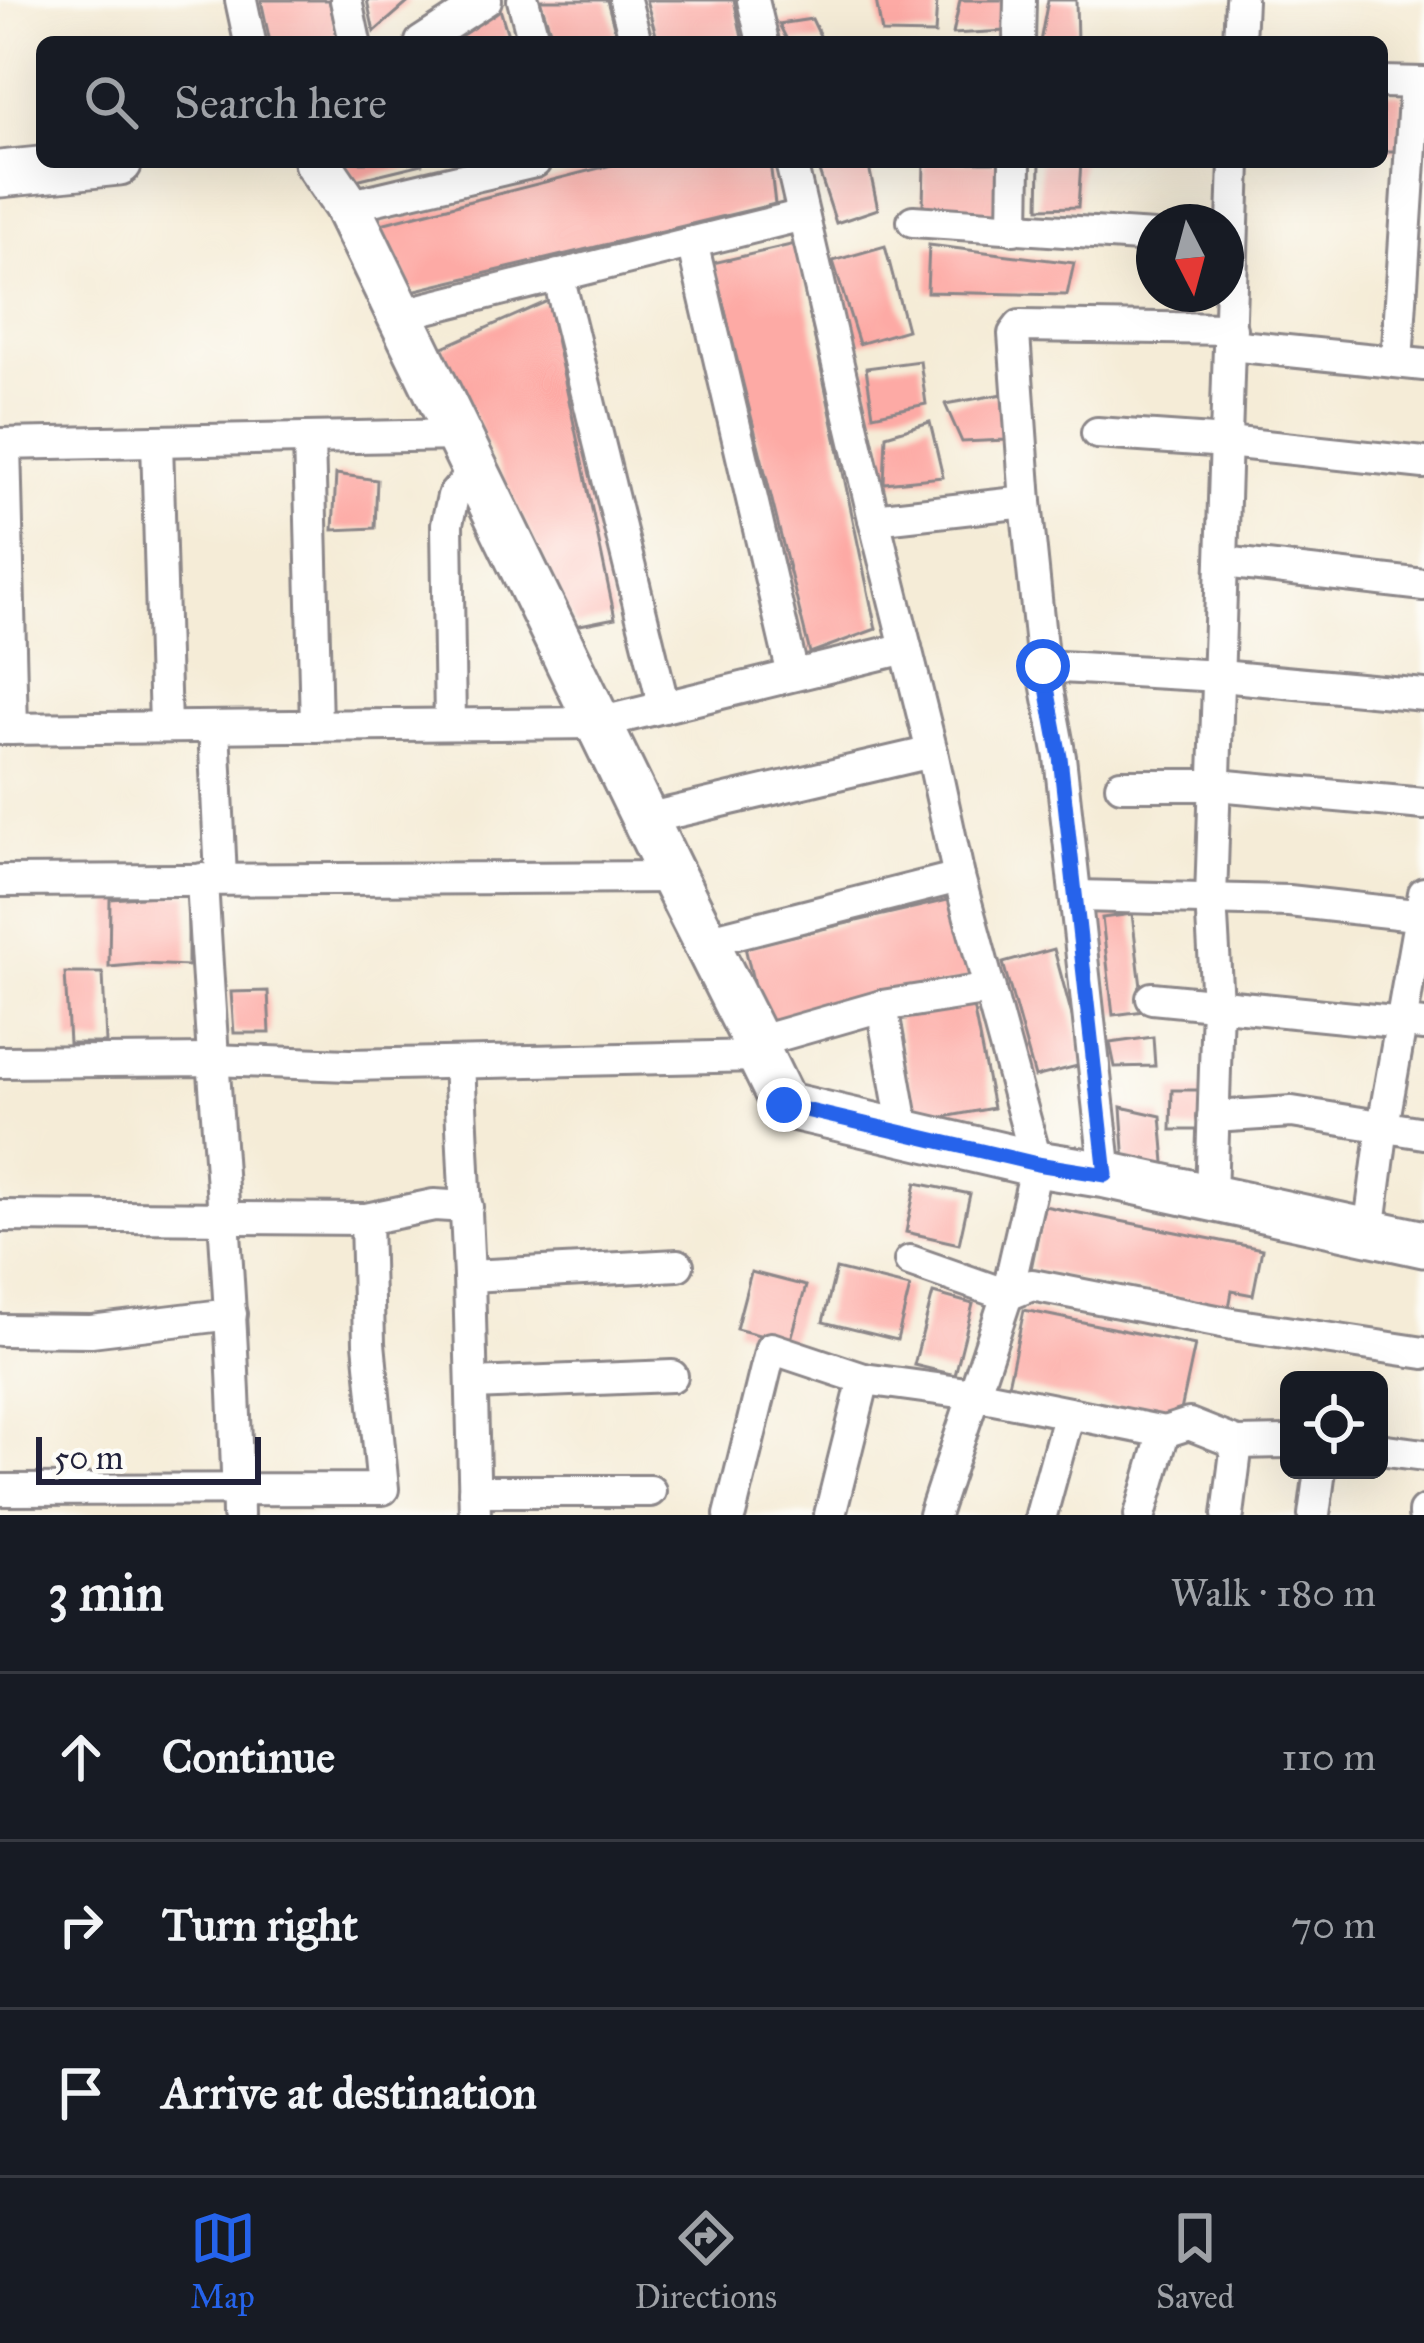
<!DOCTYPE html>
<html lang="en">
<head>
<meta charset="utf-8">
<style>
	body { margin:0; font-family:"IM FELL Great Primer",serif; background:#20242c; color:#f1f3f6 }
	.controls { position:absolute; right:36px; bottom:36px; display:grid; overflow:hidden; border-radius:18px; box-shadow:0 12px 48px #0002 }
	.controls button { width:108px; height:108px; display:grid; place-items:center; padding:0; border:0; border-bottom:3px solid #363941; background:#171b24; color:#f1f3f6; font:60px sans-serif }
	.compass { position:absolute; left:1136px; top:204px; width:108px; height:108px; border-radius:50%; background:#171b24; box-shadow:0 12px 48px #0002; rotate:174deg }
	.scale { position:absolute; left:36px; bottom:30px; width:225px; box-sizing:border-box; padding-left:12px; border:6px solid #22223b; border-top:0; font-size:33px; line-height:42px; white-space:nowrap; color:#22223b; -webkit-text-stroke:9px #fdfcf7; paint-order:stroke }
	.stop { position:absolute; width:36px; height:36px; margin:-27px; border:9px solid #2563eb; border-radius:50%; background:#fff }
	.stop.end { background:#2563eb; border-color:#fff; box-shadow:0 3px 12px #0008 }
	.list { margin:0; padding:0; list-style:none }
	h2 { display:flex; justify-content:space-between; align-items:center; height:156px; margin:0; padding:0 48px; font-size:51px }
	h2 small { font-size:39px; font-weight:400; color:#9ea1a6 }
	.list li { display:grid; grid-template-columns:78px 1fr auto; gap:36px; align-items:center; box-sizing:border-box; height:168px; padding:0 48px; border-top:3px solid #363941 }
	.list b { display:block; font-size:45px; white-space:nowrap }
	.list em { font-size:39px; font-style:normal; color:#9ea1a6 }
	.icon { flex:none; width:66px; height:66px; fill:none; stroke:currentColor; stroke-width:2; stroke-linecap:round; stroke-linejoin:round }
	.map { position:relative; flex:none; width:1424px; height:1515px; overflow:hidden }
	.search { position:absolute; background:#171b24; box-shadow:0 12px 48px #0002; left:36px; right:36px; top:36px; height:132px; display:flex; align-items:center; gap:30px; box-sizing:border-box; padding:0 42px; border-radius:18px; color:#9ea1a6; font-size:45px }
	.sheet { height:660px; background:#171b24 }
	nav { display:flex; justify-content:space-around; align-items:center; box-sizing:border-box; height:168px; border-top:3px solid #363941; background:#171b24; font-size:33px; color:#9ea1a6 }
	nav a { display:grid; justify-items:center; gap:6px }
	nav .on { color:#2563eb }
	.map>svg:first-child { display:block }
</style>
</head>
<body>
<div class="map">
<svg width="1424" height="1515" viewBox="0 0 1424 1515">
	<rect width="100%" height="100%" fill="#fdfcf7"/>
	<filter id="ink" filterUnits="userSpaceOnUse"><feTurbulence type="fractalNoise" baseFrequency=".00833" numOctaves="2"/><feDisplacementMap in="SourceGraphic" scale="24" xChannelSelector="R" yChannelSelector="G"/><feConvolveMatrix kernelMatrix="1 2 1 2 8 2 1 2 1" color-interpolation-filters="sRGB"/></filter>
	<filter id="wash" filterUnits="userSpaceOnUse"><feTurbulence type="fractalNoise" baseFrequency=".004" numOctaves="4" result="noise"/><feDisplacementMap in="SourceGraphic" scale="48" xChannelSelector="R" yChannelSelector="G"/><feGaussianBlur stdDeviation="2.7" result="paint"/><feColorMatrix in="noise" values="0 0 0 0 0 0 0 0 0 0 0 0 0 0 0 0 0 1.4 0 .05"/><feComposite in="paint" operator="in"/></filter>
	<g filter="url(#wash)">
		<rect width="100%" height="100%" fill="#f5ecd7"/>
		<g id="blocks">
			<g fill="#fdaaa5">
				<path d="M 261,0 L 329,0 L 339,42 L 270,42 Z"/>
				<path d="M 367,0 L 411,0 L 374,32 Z"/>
				<path d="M 540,0 L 607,0 L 618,42 L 554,42 Z"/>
				<path d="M 646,0 L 734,0 L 743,42 L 658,42 Z"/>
				<path d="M 876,0 L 937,0 L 935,34 L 882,33 Z"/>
				<path d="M 960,0 L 1003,0 L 1006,31 L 953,34 Z"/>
				<path d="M 1048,0 L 1076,0 L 1077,42 L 1040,42 Z"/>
				<path d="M 500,9 L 510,42 L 452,42 Z"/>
				<path d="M 812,19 L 823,42 L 788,42 L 779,24 Z"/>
				<path d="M 1382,93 L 1402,94 L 1400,151 L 1382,151 Z"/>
				<path d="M 342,162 L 422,162 L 422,164 L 356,180 Z"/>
				<path d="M 623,162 L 770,162 L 775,204 L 412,291 L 377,225 Z"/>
				<path d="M 816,162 L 868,162 L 878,209 L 836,223 Z"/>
				<path d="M 924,162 L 1001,162 L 999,214 L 923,206 Z"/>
				<path d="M 1040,162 L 1081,162 L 1078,207 L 1039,208 Z"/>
				<path d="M 795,244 L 876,629 L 810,653 L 713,263 Z"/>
				<path d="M 929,245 L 1074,263 L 1067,295 L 927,292 Z"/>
				<path d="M 885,246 L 907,330 L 859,344 L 833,261 Z"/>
				<path d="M 548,301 L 615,618 L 575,626 L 441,348 Z"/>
				<path d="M 920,361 L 926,404 L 873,415 L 866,368 Z"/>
				<path d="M 1003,394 L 1006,440 L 962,442 L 945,404 Z"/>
				<path d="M 930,422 L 943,477 L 884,483 L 886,435 Z"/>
				<path d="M 336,474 L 377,480 L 375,528 L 333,530 Z"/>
				<path d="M 188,894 L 188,966 L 142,964 L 109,967 L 110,899 Z"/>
				<path d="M 952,899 L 970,979 L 764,1027 L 745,947 Z"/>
				<path d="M 1132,914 L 1144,1011 L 1113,1015 L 1102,918 Z"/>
				<path d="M 1054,949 L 1085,1064 L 1035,1077 L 1003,963 Z"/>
				<path d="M 65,973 L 103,973 L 106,1043 L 69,1043 Z"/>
				<path d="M 268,991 L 270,1033 L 234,1033 L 231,992 Z"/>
				<path d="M 971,996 L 993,1108 L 917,1122 L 896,1011 Z"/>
				<path d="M 1153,1037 L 1155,1066 L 1115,1067 L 1110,1043 Z"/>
				<path d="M 1172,1090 L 1205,1090 L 1204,1130 L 1171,1130 Z"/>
				<path d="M 1121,1107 L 1161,1116 L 1166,1174 L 1125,1164 Z"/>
				<path d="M 916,1183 L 970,1194 L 959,1244 L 906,1232 Z"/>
				<path d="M 1044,1206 L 1262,1249 L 1253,1295 L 1232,1291 L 1229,1308 L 1031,1269 Z"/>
				<path d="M 836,1269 L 910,1287 L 897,1340 L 823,1322 Z"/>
				<path d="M 751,1272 L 806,1286 L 790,1343 L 736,1329 Z"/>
				<path d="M 933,1293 L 973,1304 L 955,1375 L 914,1365 Z"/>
				<path d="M 1024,1310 L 1195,1345 L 1179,1420 L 1008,1385 Z"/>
			</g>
		</g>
	</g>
	<g filter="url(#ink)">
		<use href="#blocks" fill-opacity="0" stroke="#8c8789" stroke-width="3"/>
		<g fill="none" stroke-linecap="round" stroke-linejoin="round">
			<defs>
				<g id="street">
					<path d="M 241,0 L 250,42"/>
					<path d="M 346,0 L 355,42"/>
					<path d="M 523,0 L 534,42"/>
					<path d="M 625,0 L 636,42"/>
					<path d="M 753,0 L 763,42"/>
					<path d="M 421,42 L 486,0"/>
					<path d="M 1019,42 L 1020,0"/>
					<path d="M 1239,42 L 1241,0"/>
					<path d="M 1382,82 L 1424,83"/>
					<path d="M 791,162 L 874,519 L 932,752 L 959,877 L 1037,1164 L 1007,1295 L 934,1515"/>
					<path d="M 347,206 L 535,162"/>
					<path d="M 913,221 L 1154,237"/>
					<path d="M 1014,229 L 1015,162"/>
					<path d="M 692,242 L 793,675"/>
					<path d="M 558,275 L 664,707"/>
					<path d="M 399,315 L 803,215"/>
					<path d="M 1230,345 L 1424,365"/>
					<path d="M 1397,362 L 1415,83"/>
					<path d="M 1097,433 L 1227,442 L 1424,463"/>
					<path d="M 309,438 L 316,726"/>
					<path d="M 157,441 L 165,727"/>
					<path d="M 0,444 L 458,435"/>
					<path d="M 5,444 L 12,729"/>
					<path d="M 874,519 L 1026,502"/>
					<path d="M 1224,562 L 1424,585"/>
					<path d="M 1043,666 L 1220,676 L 1424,695"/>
					<path d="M 450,724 L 447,524 L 453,496 L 475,470"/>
					<path d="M 214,727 L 221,878"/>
					<path d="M 0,729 L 598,723 L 906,648"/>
					<path d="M 1121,785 L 1217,785 L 1424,804"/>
					<path d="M 645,819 L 932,752"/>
					<path d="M 202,879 C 213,1091 234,1302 238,1515"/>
					<path d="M 0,881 L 673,877"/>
					<path d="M 1077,896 L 1289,901 L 1424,916"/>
					<path d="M 706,941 L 959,877"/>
					<path d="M 1152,998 L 1424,1025"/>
					<path d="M 882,1006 L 904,1131"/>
					<path d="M 756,1042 L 882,1006 L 990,989"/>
					<path d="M 0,1062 L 211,1060 L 349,1065 L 760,1056"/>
					<path d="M 459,1063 L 469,1276 L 475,1515"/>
					<path d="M 1213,1117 L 1292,1112 L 1424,1133"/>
					<path d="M 1106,1175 L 1060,757 L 1043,666 L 1026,502 L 1014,334 L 1020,326 L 1231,329"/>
					<path d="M 1211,1197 L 1217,1004 L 1211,899 L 1235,162"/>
					<path d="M 0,1216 L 366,1219 L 434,1205 L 467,1207"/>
					<path d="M 1369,1232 L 1383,1126 L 1424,893"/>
					<path d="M 910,1261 L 1007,1295 L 1032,1285 L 1232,1324 L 1424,1353"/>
					<path d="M 469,1276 L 678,1265"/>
					<path d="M 0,1330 L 91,1331 L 231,1314"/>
					<path d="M 472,1384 L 672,1376"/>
					<path d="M 1379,1449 L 1424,1455"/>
					<path d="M 0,1490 L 383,1489 L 369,1343 L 366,1219"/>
					<path d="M 474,1491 L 650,1491"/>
					<path d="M 730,1515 L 771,1348 L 864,1379 L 974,1394 L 1164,1432 L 1189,1424 L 1237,1443 L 1289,1442"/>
					<path d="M 830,1515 L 864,1379"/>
					<path d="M 1041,1515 L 1069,1413"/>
					<path d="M 1140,1515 L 1164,1432"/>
					<path d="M 1228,1515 L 1237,1443"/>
					<path d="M 1314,1515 L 1320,1470"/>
					<path d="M 1424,1515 L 1424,1512"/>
				</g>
				<g id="secondary">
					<path d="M 317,162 L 347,206 L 673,877 L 756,1042 L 760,1056 L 784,1105 L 1037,1164 L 1106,1175 L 1424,1244"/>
					<path d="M 0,174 L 119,162"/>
				</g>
			</defs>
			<use href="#street" stroke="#8c8789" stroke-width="36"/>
			<use href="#secondary" stroke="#8c8789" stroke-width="51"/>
			<use href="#street" stroke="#fff" stroke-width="30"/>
			<use href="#secondary" stroke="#fff" stroke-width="45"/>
		</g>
	</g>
	<g fill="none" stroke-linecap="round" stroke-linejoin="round" filter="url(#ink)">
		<path stroke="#2563eb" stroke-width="15" d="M 784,1105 L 1037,1164 L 1106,1175 L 1060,757 L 1043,666"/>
	</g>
</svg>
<div class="controls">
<button><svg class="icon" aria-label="locate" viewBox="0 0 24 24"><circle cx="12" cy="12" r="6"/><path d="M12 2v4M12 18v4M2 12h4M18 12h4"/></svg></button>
</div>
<svg class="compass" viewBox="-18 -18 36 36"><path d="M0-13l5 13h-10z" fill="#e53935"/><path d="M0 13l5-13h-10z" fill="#9ea1a6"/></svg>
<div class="scale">50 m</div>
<div class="stop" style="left:1043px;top:666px"></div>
<div class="stop end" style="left:784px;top:1105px"></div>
<div class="search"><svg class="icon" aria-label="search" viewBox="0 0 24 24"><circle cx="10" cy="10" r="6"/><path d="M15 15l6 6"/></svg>Search here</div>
</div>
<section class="sheet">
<h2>3 min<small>Walk · 180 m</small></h2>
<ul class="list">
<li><svg class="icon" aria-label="ahead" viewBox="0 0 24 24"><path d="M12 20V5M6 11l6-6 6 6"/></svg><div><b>Continue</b></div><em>110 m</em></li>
<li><svg class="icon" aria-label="right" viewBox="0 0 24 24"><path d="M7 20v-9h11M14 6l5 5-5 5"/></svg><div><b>Turn right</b></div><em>70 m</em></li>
<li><svg class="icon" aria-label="arrive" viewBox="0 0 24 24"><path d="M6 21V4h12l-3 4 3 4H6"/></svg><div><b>Arrive at destination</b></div></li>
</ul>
</section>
<nav>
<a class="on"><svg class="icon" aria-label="map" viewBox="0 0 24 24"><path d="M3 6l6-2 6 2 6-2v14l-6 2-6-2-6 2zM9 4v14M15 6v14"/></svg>Map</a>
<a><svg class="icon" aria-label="directions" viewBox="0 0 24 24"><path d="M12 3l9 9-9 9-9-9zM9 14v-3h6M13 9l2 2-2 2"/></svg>Directions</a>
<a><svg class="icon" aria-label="saved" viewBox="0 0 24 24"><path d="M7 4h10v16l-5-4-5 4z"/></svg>Saved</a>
</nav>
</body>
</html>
